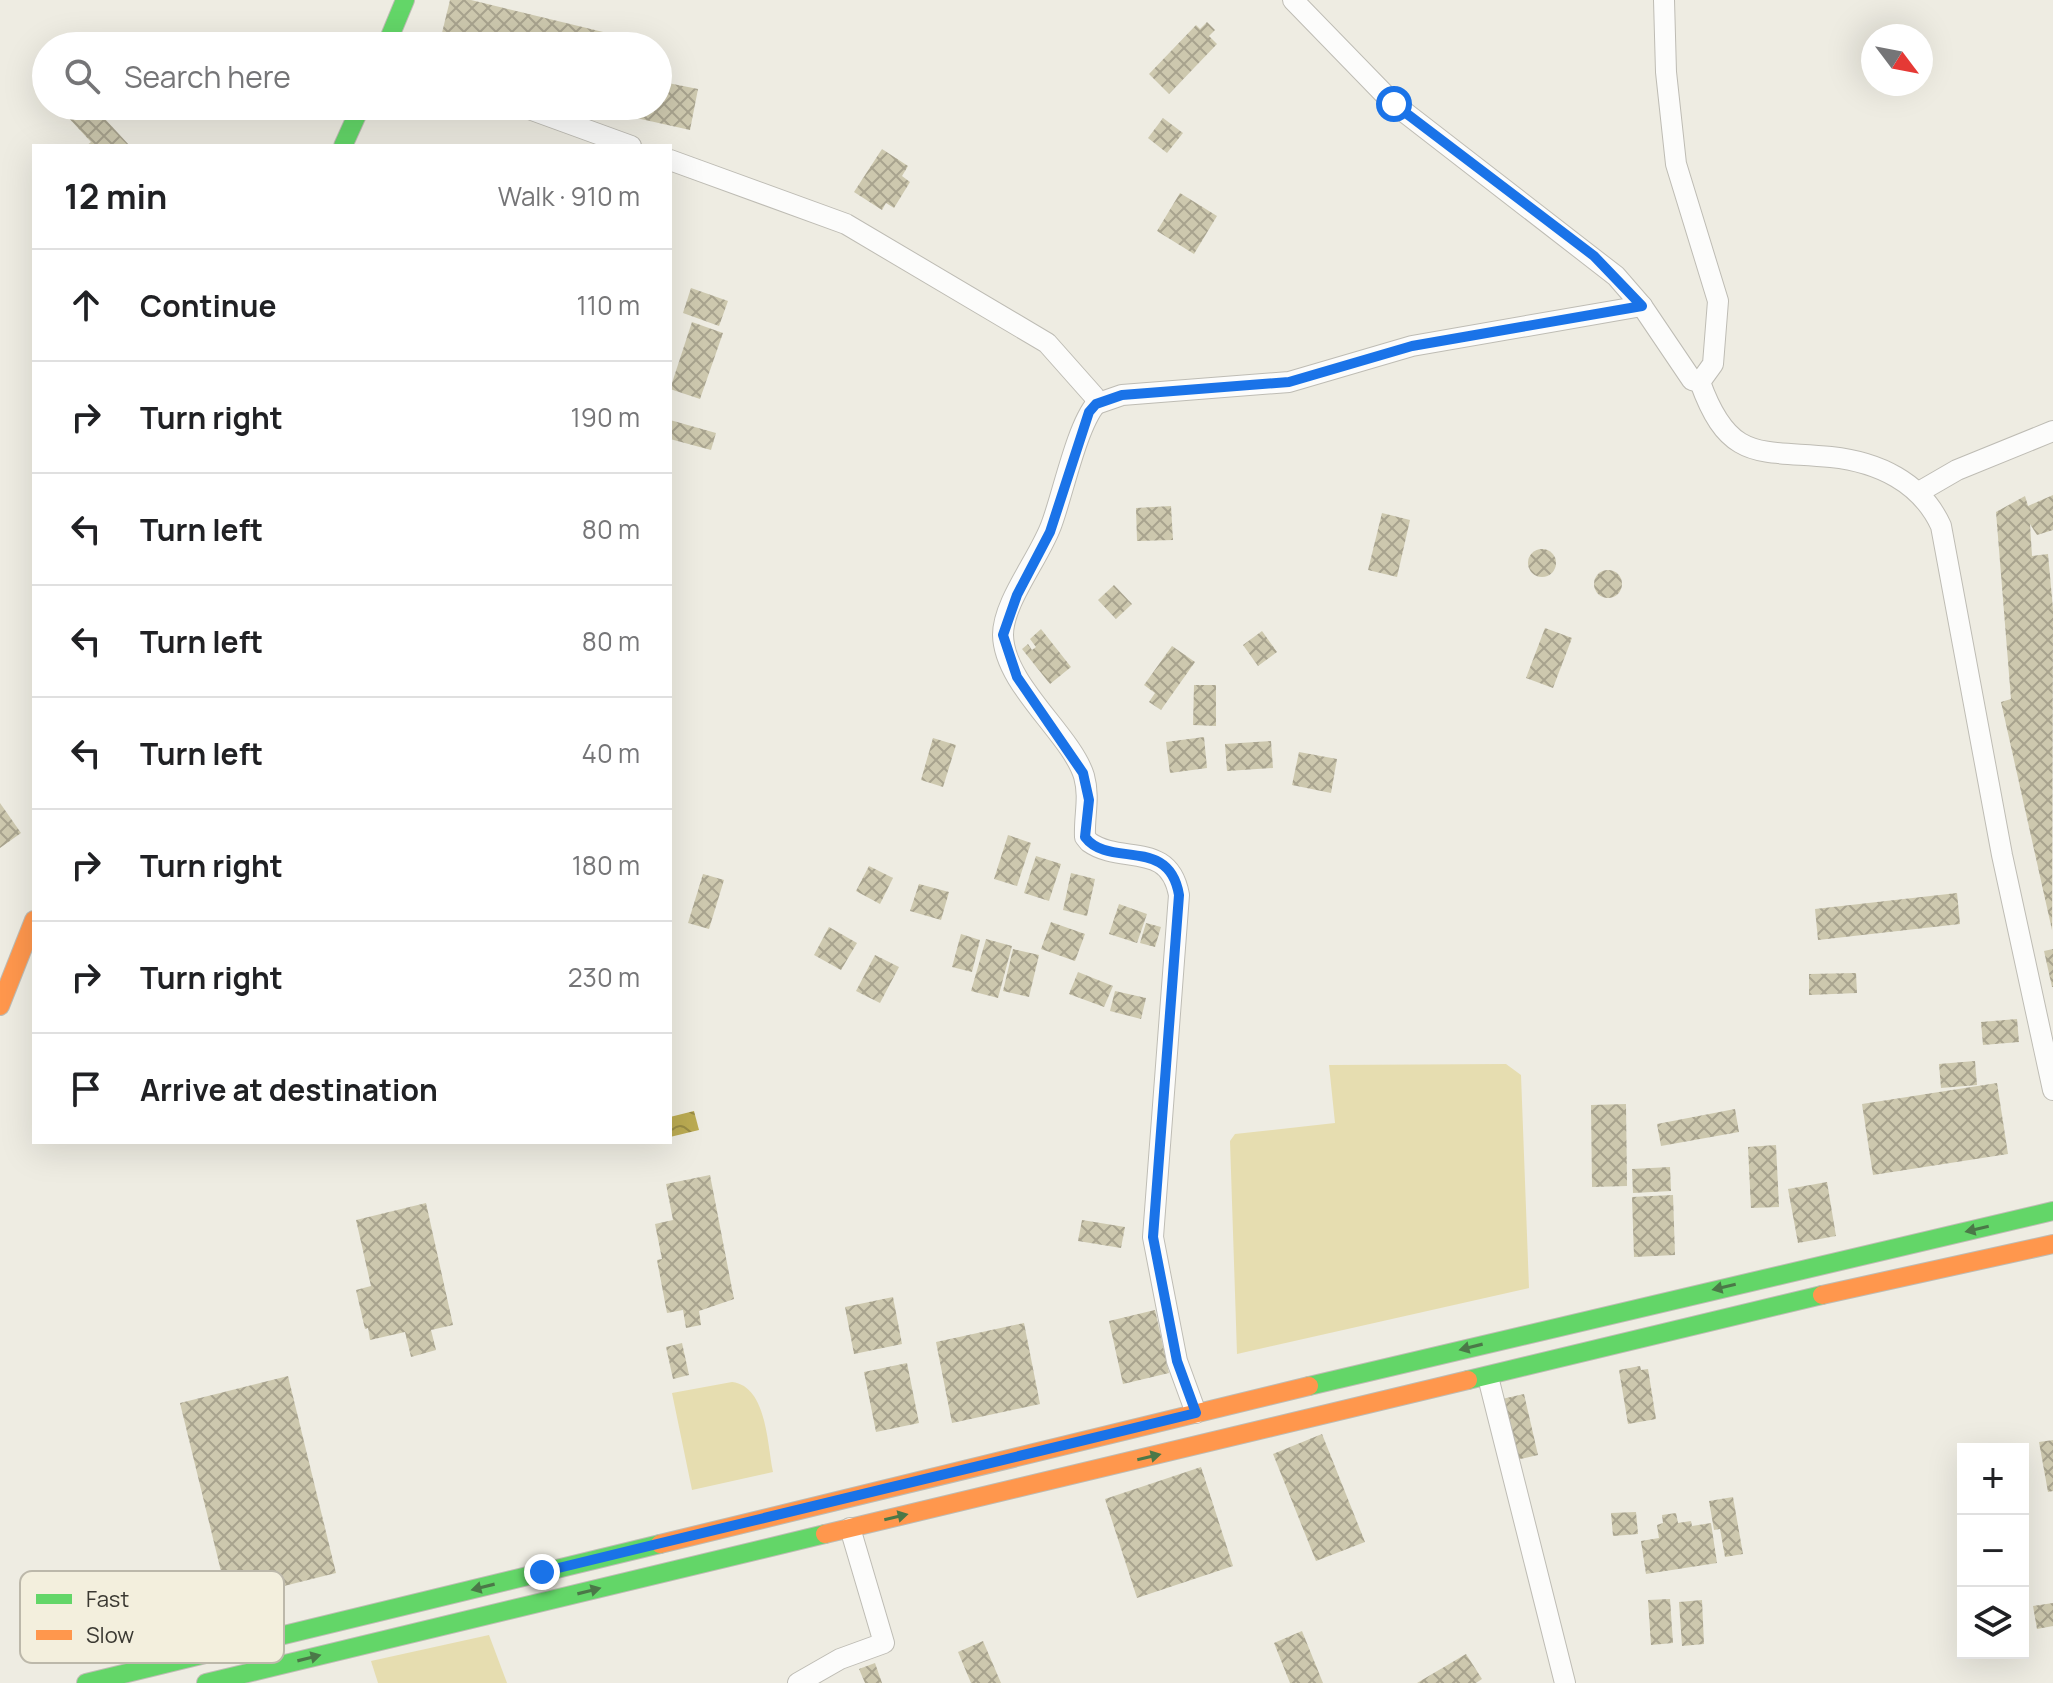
<!DOCTYPE html>
<html lang="en">
<head>
<meta charset="utf-8">
<style>
	body { margin:0; font-family:Manrope,sans-serif; background:#f2f2f2; color:#202124 }
	.controls { position:absolute; right:24px; bottom:24px; display:grid; overflow:hidden; border-radius:0px; box-shadow:0 8px 32px #0002 }
	.controls button { width:72px; height:72px; display:grid; place-items:center; padding:0; border:0; border-bottom:2px solid #e0e0e0; background:#fff; color:#202124; font:40px sans-serif }
	.compass { position:absolute; left:1861px; top:24px; width:72px; height:72px; border-radius:50%; background:#fff; box-shadow:0 8px 32px #0002; rotate:122deg }
	.stop { position:absolute; width:24px; height:24px; margin:-18px; border:6px solid #1a73e8; border-radius:50%; background:#fff }
	.stop.end { background:#1a73e8; border-color:#fff; box-shadow:0 2px 8px #0008 }
	.list { margin:0; padding:0; list-style:none }
	h2 { display:flex; justify-content:space-between; align-items:center; height:104px; margin:0; padding:0 32px; font-size:34px }
	h2 small { font-size:26px; font-weight:400; color:#757577 }
	.list li { display:grid; grid-template-columns:52px 1fr auto; gap:24px; align-items:center; box-sizing:border-box; height:112px; padding:0 32px; border-top:2px solid #e0e0e0 }
	.list b { display:block; font-size:30px; white-space:nowrap }
	.list em { font-size:26px; font-style:normal; color:#757577 }
	.icon { flex:none; width:44px; height:44px; fill:none; stroke:currentColor; stroke-width:2; stroke-linecap:round; stroke-linejoin:round }
	.map { position:relative; flex:none; width:2053px; height:1683px; overflow:hidden }
	.search { position:absolute; background:#fff; box-shadow:0 8px 32px #0002; left:32px; top:32px; width:640px; height:88px; display:flex; align-items:center; gap:20px; box-sizing:border-box; padding:0 28px; border-radius:44px; color:#757577; font-size:30px }
	.panel { position:absolute; background:#fff; box-shadow:0 8px 32px #0002; left:32px; top:144px; width:640px; height:1000px; border-radius:0px }
	.map>svg:first-child { display:block }
</style>
</head>
<body>
<div class="map">
<svg width="2053" height="1683" viewBox="0 0 2053 1683">
	<defs>
		<pattern id="water-waves" width="16" height="10" patternUnits="userSpaceOnUse" patternTransform="scale(2)"><rect width="16" height="10" fill="#bbab52"/><path d="M0 5q4-4 8 0t8 0" fill="none" stroke="#998c45"/></pattern>
		<pattern id="building-cross-hatch" width="8" height="8" patternUnits="userSpaceOnUse" patternTransform="scale(2)"><rect width="8" height="8" fill="#cdc8ae"/><path d="M0 0l8 8M0 8l8-8" fill="none" stroke="#a8a38e"/></pattern>
	</defs>
	<rect width="100%" height="100%" fill="#eeece2"/>
	<g fill="#e6ddb0">
		<path d="M 1506,1064 L 1521,1075 L 1529,1288 L 1237,1354 L 1230,1141 L 1235,1134 L 1335,1123 L 1329,1065 Z"/>
		<path d="M 732,1382 C 767,1386 767,1444 773,1472 L 692,1490 L 672,1393 Z"/>
		<path d="M 489,1635 L 507,1683 L 378,1683 L 371,1661 Z"/>
	</g>
	<path fill="url(#water-waves)" d="M 694,1111 L 699,1130 L 670,1137 L 670,1117 Z"/>
	<g fill="url(#building-cross-hatch)">
		<path d="M 450,0 L 471,0 L 628,38 L 626,46 L 480,46 L 441,37 Z"/>
		<path d="M 1207,22 L 1215,30 L 1209,36 L 1217,44 L 1169,94 L 1149,74 L 1196,25 L 1200,29 Z"/>
		<path d="M 658,81 L 698,89 L 690,130 L 614,113 L 615,106 L 658,106 Z"/>
		<path d="M 73,106 L 93,106 L 130,146 L 86,146 L 91,142 L 65,114 Z"/>
		<path d="M 1163,118 L 1183,133 L 1167,153 L 1148,138 Z"/>
		<path d="M 882,149 L 908,166 L 902,176 L 910,182 L 894,208 L 886,203 L 882,210 L 854,192 Z"/>
		<path d="M 1180,193 L 1217,216 L 1194,254 L 1157,231 Z"/>
		<path d="M 691,288 L 728,301 L 719,326 L 683,313 Z"/>
		<path d="M 692,322 L 723,333 L 700,399 L 670,389 Z"/>
		<path d="M 670,420 L 716,433 L 711,450 L 670,439 Z"/>
		<path d="M 2053,495 L 2053,530 L 2037,535 L 2030,524 L 2032,556 L 2048,554 L 2053,609 L 2052,930 L 2001,702 L 2011,699 L 1996,512 L 2025,496 L 2028,506 Z"/>
		<path d="M 1171,506 L 1173,540 L 1137,541 L 1136,508 Z"/>
		<path d="M 1382,513 L 1410,520 L 1397,577 L 1368,570 Z"/>
		<circle cx="1542" cy="563" r="14"/>
		<circle cx="1608" cy="584" r="14"/>
		<path d="M 1114,585 L 1132,604 L 1116,619 L 1098,600 Z"/>
		<path d="M 1545,628 L 1572,638 L 1553,688 L 1526,678 Z"/>
		<path d="M 1041,629 L 1071,667 L 1050,684 L 1022,649 L 1028,644 L 1032,650 L 1036,647 L 1030,639 Z"/>
		<path d="M 1262,631 L 1277,652 L 1258,666 L 1243,645 Z"/>
		<path d="M 1172,646 L 1195,662 L 1161,710 L 1149,702 L 1155,693 L 1144,685 Z"/>
		<path d="M 1194,685 L 1216,685 L 1216,726 L 1193,725 Z"/>
		<path d="M 1204,737 L 1207,768 L 1170,773 L 1166,742 Z"/>
		<path d="M 933,738 L 956,745 L 943,787 L 921,780 Z"/>
		<path d="M 1271,741 L 1273,768 L 1227,771 L 1225,744 Z"/>
		<path d="M 1299,752 L 1337,759 L 1331,793 L 1292,785 Z"/>
		<path d="M 0,803 L 21,833 L 0,848 Z"/>
		<path d="M 1008,835 L 1031,843 L 1017,886 L 994,879 Z"/>
		<path d="M 1036,856 L 1061,864 L 1049,901 L 1024,893 Z"/>
		<path d="M 869,866 L 893,878 L 880,904 L 856,891 Z"/>
		<path d="M 1071,873 L 1095,879 L 1087,916 L 1063,910 Z"/>
		<path d="M 703,874 L 724,880 L 709,929 L 688,923 Z"/>
		<path d="M 919,884 L 949,892 L 941,920 L 910,911 Z"/>
		<path d="M 1957,893 L 1960,924 L 1818,940 L 1815,909 Z"/>
		<path d="M 1119,904 L 1147,914 L 1137,943 L 1109,934 Z"/>
		<path d="M 1051,922 L 1085,934 L 1075,961 L 1041,949 Z"/>
		<path d="M 1146,923 L 1161,927 L 1155,947 L 1140,943 Z"/>
		<path d="M 829,927 L 857,943 L 841,970 L 814,955 Z"/>
		<path d="M 961,934 L 980,940 L 972,972 L 952,967 Z"/>
		<path d="M 986,939 L 1012,946 L 998,998 L 971,991 Z"/>
		<path d="M 1013,949 L 1039,955 L 1029,997 L 1003,991 Z"/>
		<path d="M 2053,949 L 2053,987 L 2052,987 L 2044,951 Z"/>
		<path d="M 875,955 L 899,967 L 880,1003 L 856,991 Z"/>
		<path d="M 1078,972 L 1113,986 L 1104,1007 L 1069,994 Z"/>
		<path d="M 1856,973 L 1857,993 L 1809,995 L 1809,974 Z"/>
		<path d="M 1115,991 L 1146,998 L 1141,1019 L 1110,1011 Z"/>
		<path d="M 2017,1019 L 2019,1042 L 1983,1045 L 1981,1022 Z"/>
		<path d="M 1975,1061 L 1977,1085 L 1941,1088 L 1939,1064 Z"/>
		<path d="M 1997,1083 L 2008,1154 L 1873,1175 L 1862,1104 Z"/>
		<path d="M 1626,1104 L 1627,1186 L 1592,1187 L 1591,1105 Z"/>
		<path d="M 1735,1109 L 1739,1132 L 1661,1146 L 1657,1124 Z"/>
		<path d="M 1776,1145 L 1779,1207 L 1751,1208 L 1748,1147 Z"/>
		<path d="M 1670,1167 L 1671,1191 L 1633,1193 L 1632,1169 Z"/>
		<path d="M 710,1175 L 734,1299 L 699,1311 L 701,1325 L 686,1328 L 683,1310 L 667,1313 L 657,1260 L 662,1259 L 655,1224 L 673,1220 L 666,1184 Z"/>
		<path d="M 1827,1182 L 1836,1236 L 1798,1243 L 1788,1189 Z"/>
		<path d="M 1673,1195 L 1675,1255 L 1634,1257 L 1632,1197 Z"/>
		<path d="M 426,1203 L 453,1325 L 431,1330 L 436,1350 L 411,1357 L 405,1332 L 370,1340 L 368,1328 L 365,1329 L 356,1290 L 371,1286 L 356,1220 Z"/>
		<path d="M 1082,1220 L 1125,1227 L 1121,1248 L 1078,1241 Z"/>
		<path d="M 893,1297 L 902,1344 L 854,1354 L 845,1307 Z"/>
		<path d="M 1155,1310 L 1169,1373 L 1123,1384 L 1109,1321 Z"/>
		<path d="M 1024,1323 L 1040,1404 L 952,1423 L 936,1342 Z"/>
		<path d="M 682,1343 L 689,1375 L 673,1379 L 666,1347 Z"/>
		<path d="M 907,1363 L 919,1423 L 876,1432 L 864,1372 Z"/>
		<path d="M 1640,1366 L 1641,1370 L 1648,1369 L 1656,1419 L 1628,1424 L 1619,1370 Z"/>
		<path d="M 288,1376 L 336,1573 L 228,1600 L 180,1403 Z"/>
		<path d="M 1524,1394 L 1538,1455 L 1516,1460 L 1502,1399 Z"/>
		<path d="M 1322,1434 L 1365,1542 L 1316,1561 L 1273,1454 Z"/>
		<path d="M 2053,1440 L 2053,1491 L 2048,1492 L 2039,1442 Z"/>
		<path d="M 1201,1467 L 1233,1566 L 1137,1598 L 1105,1499 Z"/>
		<path d="M 1733,1497 L 1743,1554 L 1725,1557 L 1720,1529 L 1714,1530 L 1709,1501 Z"/>
		<path d="M 1636,1512 L 1638,1534 L 1613,1536 L 1611,1513 Z"/>
		<path d="M 1676,1513 L 1678,1523 L 1691,1521 L 1692,1526 L 1711,1523 L 1717,1563 L 1646,1574 L 1641,1541 L 1659,1538 L 1657,1525 L 1663,1523 L 1662,1515 Z"/>
		<path d="M 1670,1599 L 1673,1643 L 1651,1645 L 1648,1600 Z"/>
		<path d="M 1702,1600 L 1704,1644 L 1682,1646 L 1679,1602 Z"/>
		<path d="M 2053,1603 L 2053,1626 L 2037,1629 L 2033,1606 Z"/>
		<path d="M 1302,1631 L 1323,1683 L 1290,1683 L 1274,1643 Z"/>
		<path d="M 983,1641 L 1001,1683 L 971,1683 L 958,1652 Z"/>
		<path d="M 1466,1654 L 1482,1679 L 1476,1683 L 1417,1683 Z"/>
		<path d="M 875,1663 L 882,1683 L 865,1683 L 859,1669 Z"/>
	</g>
	<g fill="none" stroke-linecap="round" stroke-linejoin="round">
		<defs>
			<g id="street">
				<path d="M 1293,0 L 1394,104 L 1616,276 L 1642,306 L 1692,380 L 1700,382"/>
				<path d="M 1664,0 L 1666,72 L 1676,164 L 1718,301 L 1713,364 L 1700,382 C 1729,463 1759,450 1831,457 C 1878,462 1921,482 1941,526 L 2002,855 L 2053,1090"/>
				<path d="M 521,106 L 631,146"/>
				<path d="M 670,160 L 846,224 L 1047,343 L 1094,396 L 1096,404 C 1077,426 1063,493 1052,523 C 1041,556 1003,601 1003,635 C 1004,685 1071,734 1084,776 C 1090,798 1084,815 1085,837 L 1089,842 C 1121,865 1169,840 1179,895 L 1153,1237 L 1177,1361 L 1196,1413"/>
				<path d="M 1096,404 L 1122,395 L 1289,382 L 1412,346 L 1642,306"/>
				<path d="M 1919,492 L 1957,470 L 2053,431"/>
				<path d="M 1488,1377 L 1565,1683"/>
				<path d="M 798,1683 L 840,1659 L 884,1643 L 850,1528"/>
			</g>
			<g id="fast">
				<path d="M 386,46 L 405,0"/>
				<path d="M 343,146 L 361,106"/>
				<path d="M 1468,1380 L 1822,1295"/>
				<path d="M 1309,1386 L 2053,1211"/>
				<path d="M 86,1683 L 660,1544"/>
				<path d="M 206,1683 L 825,1534"/>
			</g>
			<g id="slow">
				<path d="M 0,1006 L 34,920"/>
				<path d="M 1822,1295 L 2053,1244"/>
				<path d="M 825,1534 L 1468,1380"/>
				<path d="M 660,1544 L 1309,1386"/>
			</g>
		</defs>
		<use href="#street" stroke="#bebcb4" stroke-width="22"/>
		<use href="#fast" stroke="#bebcb4" stroke-width="20"/>
		<use href="#slow" stroke="#bebcb4" stroke-width="20"/>
		<use href="#street" stroke="#fcfcfb" stroke-width="20"/>
		<use href="#fast" stroke="#63d668" stroke-width="18"/>
		<use href="#slow" stroke="#ff974d" stroke-width="18"/>
	</g>
	<defs><path id="oneway-solid" d="M-6-.8H1V-3.2L6.5 0L1 3.2V.8H-6Z" transform="scale(2)"/></defs>
	<g fill="#4b7848">
		<use href="#oneway-solid" transform="translate(1977 1229) rotate(167)"/>
		<use href="#oneway-solid" transform="translate(1724 1287) rotate(167)"/>
		<use href="#oneway-solid" transform="translate(1471 1347) rotate(166)"/>
		<use href="#oneway-solid" transform="translate(1149 1457) rotate(-13)"/>
		<use href="#oneway-solid" transform="translate(896 1517) rotate(-13)"/>
		<use href="#oneway-solid" transform="translate(483 1587) rotate(166)"/>
		<use href="#oneway-solid" transform="translate(589 1591) rotate(-14)"/>
		<use href="#oneway-solid" transform="translate(309 1658) rotate(-14)"/>
	</g>
	<g fill="none" stroke-linecap="round" stroke-linejoin="round">
		<path stroke="#1a73e8" stroke-width="10" d="M 542,1572 L 1196,1413 L 1177,1361 L 1153,1237 L 1179,895 C 1169,835 1109,869 1085,837 L 1089,800 L 1083,773 L 1017,677 L 1003,635 L 1017,595 L 1050,532 L 1089,412 L 1096,404 L 1122,395 L 1289,382 L 1412,346 L 1642,306 L 1594,256 L 1394,104"/>
	</g>
	<rect x="20" y="1571" width="264" height="92" rx="12" fill="#f3efdd" stroke="#bcb8aa" stroke-width="2"/>
	<rect x="36" y="1594" width="36" height="10" fill="#63d668"/>
	<rect x="36" y="1630" width="36" height="10" fill="#ff974d"/>
	<g font-size="22" fill="#3b3932">
		<text x="86" y="1607">Fast</text>
		<text x="86" y="1643">Slow</text>
	</g>
</svg>
<div class="controls">
<button>+</button>
<button>−</button>
<button><svg class="icon" aria-label="layers" viewBox="0 0 24 24"><path d="M12 4l9 5-9 5-9-5zM3 14l9 5 9-5"/></svg></button>
</div>
<svg class="compass" viewBox="-18 -18 36 36"><path d="M0-13l5 13h-10z" fill="#e53935"/><path d="M0 13l5-13h-10z" fill="#757577"/></svg>
<div class="stop" style="left:1394px;top:104px"></div>
<div class="stop end" style="left:542px;top:1572px"></div>
<div class="search"><svg class="icon" aria-label="search" viewBox="0 0 24 24"><circle cx="10" cy="10" r="6"/><path d="M15 15l6 6"/></svg>Search here</div>
<section class="panel">
<h2>12 min<small>Walk · 910 m</small></h2>
<ul class="list">
<li><svg class="icon" aria-label="ahead" viewBox="0 0 24 24"><path d="M12 20V5M6 11l6-6 6 6"/></svg><div><b>Continue</b></div><em>110 m</em></li>
<li><svg class="icon" aria-label="right" viewBox="0 0 24 24"><path d="M7 20v-9h11M14 6l5 5-5 5"/></svg><div><b>Turn right</b></div><em>190 m</em></li>
<li><svg class="icon" aria-label="left" viewBox="0 0 24 24"><path d="M17 20v-9H6M10 6l-5 5 5 5"/></svg><div><b>Turn left</b></div><em>80 m</em></li>
<li><svg class="icon" aria-label="left" viewBox="0 0 24 24"><path d="M17 20v-9H6M10 6l-5 5 5 5"/></svg><div><b>Turn left</b></div><em>80 m</em></li>
<li><svg class="icon" aria-label="left" viewBox="0 0 24 24"><path d="M17 20v-9H6M10 6l-5 5 5 5"/></svg><div><b>Turn left</b></div><em>40 m</em></li>
<li><svg class="icon" aria-label="right" viewBox="0 0 24 24"><path d="M7 20v-9h11M14 6l5 5-5 5"/></svg><div><b>Turn right</b></div><em>180 m</em></li>
<li><svg class="icon" aria-label="right" viewBox="0 0 24 24"><path d="M7 20v-9h11M14 6l5 5-5 5"/></svg><div><b>Turn right</b></div><em>230 m</em></li>
<li><svg class="icon" aria-label="arrive" viewBox="0 0 24 24"><path d="M6 21V4h12l-3 4 3 4H6"/></svg><div><b>Arrive at destination</b></div></li>
</ul>
</section>
</div>
</body>
</html>
